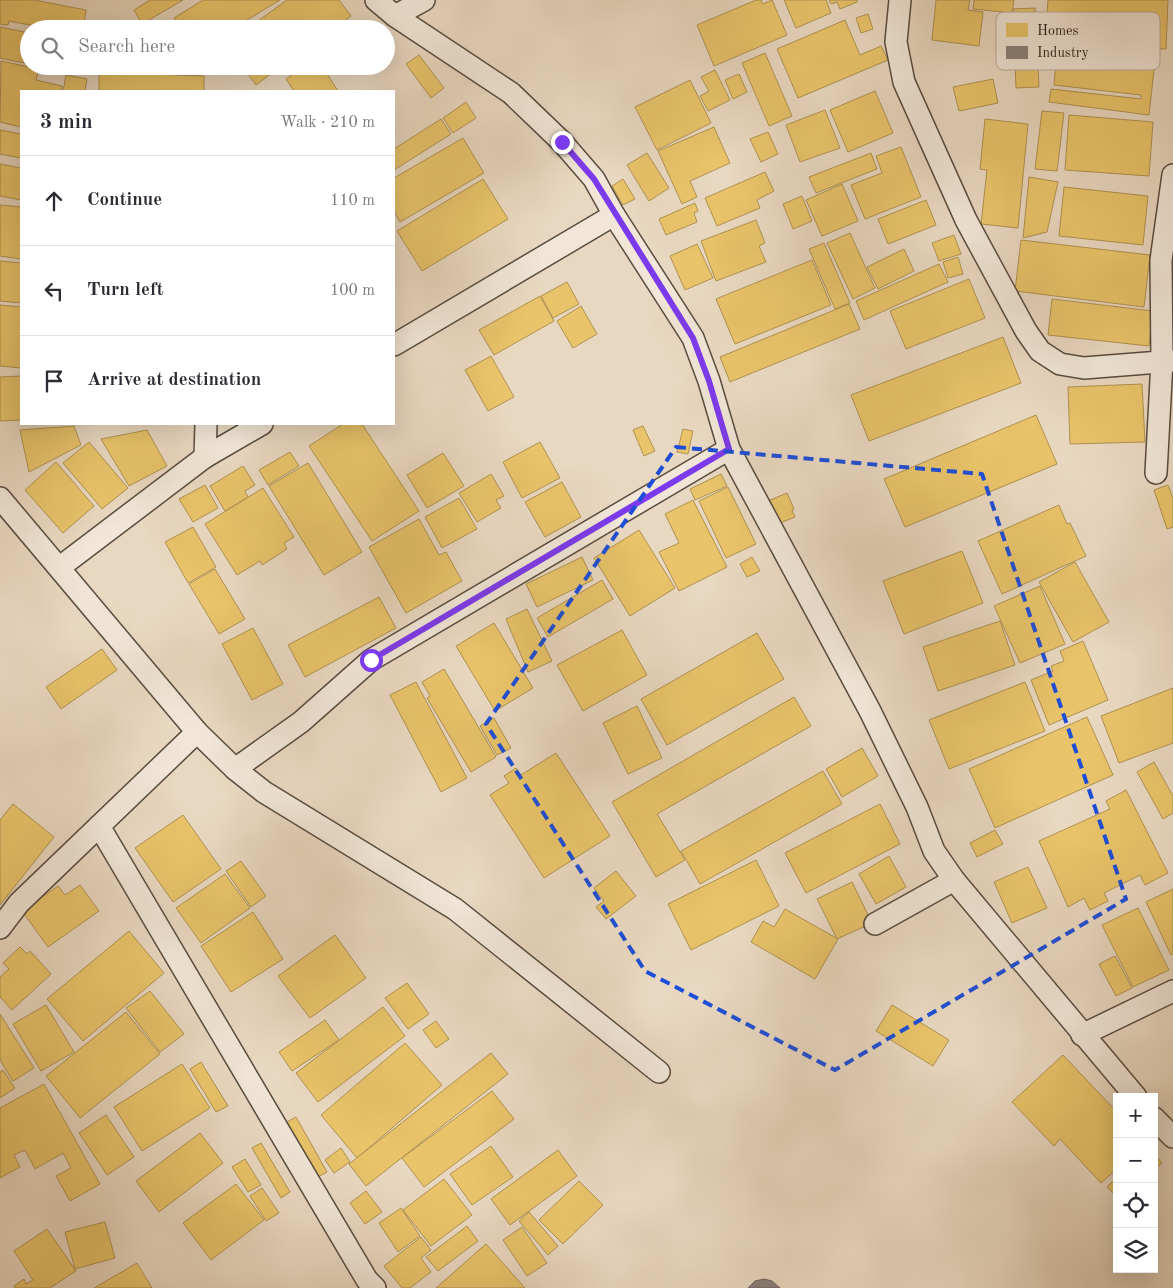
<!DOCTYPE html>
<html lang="en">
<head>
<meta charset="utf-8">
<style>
	body { margin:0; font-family:"Old Standard TT",serif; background:#f2f2f3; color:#2b2b33 }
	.controls { position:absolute; right:15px; bottom:15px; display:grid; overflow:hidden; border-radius:0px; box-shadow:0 5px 20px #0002 }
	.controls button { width:45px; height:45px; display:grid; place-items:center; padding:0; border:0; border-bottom:1px solid #e1e1e2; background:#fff; color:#2b2b33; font:25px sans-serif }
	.stop { position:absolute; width:15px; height:15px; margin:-11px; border:4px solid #7c3aed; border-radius:50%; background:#fff }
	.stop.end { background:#7c3aed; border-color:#fff; box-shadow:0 1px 5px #0008 }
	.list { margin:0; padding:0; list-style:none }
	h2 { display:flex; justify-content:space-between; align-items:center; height:65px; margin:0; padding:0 20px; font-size:21px }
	h2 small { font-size:16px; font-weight:400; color:#7c7c81 }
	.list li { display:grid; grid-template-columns:32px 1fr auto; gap:15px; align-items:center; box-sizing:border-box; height:90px; padding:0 20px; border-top:1px solid #e1e1e2 }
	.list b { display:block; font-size:19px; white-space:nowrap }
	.list em { font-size:16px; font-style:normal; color:#7c7c81 }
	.icon { flex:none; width:28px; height:28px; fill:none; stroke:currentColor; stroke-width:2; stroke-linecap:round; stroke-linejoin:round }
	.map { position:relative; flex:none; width:1173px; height:1288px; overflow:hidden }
	.search { position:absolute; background:#fff; box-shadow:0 5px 20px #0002; left:20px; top:20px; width:375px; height:55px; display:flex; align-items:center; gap:12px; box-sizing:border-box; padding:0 18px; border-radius:28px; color:#7c7c81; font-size:19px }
	.panel { position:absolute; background:#fff; box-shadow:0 5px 20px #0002; left:20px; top:90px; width:375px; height:335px; border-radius:0px }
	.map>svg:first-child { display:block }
</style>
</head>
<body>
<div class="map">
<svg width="1173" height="1288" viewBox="0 0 1173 1288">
	<rect width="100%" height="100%" fill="#e9d8c1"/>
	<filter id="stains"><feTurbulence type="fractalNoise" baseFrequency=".004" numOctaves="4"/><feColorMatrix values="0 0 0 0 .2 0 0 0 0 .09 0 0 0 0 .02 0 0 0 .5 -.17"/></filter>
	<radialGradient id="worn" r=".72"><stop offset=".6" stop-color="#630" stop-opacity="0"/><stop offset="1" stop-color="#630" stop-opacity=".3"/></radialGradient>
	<g fill="#e9c46a" stroke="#af9250">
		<path d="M 0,0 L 34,0 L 86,10 L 83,29 L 51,29 L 9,21 L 8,25 L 0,24 Z"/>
		<path d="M 150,0 L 183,0 L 142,24 L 134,10 Z"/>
		<path d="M 203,0 L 280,0 L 232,29 L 181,29 L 174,18 Z"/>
		<path d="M 287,0 L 339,0 L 351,16 L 333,29 L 247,29 Z"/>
		<path d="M 756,0 L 761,0 L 763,4 L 772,0 L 787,35 L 714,66 L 697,25 Z"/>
		<path d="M 784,0 L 826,0 L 831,13 L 796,28 Z"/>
		<path d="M 829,0 L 857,0 L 857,2 L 840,9 L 837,2 L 831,4 Z"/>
		<path d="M 936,0 L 970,0 L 968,10 L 983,12 L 979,46 L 932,40 Z"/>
		<path d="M 974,0 L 1014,0 L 1012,13 L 973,9 Z"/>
		<path d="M 1048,0 L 1168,0 L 1166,49 L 1045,43 Z"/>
		<path d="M 1035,8 L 1039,87 L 1016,88 L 1013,9 Z"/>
		<path d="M 868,14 L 873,29 L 861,33 L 856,18 Z"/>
		<path d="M 845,20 L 860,55 L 881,46 L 888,60 L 798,98 L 777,49 Z"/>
		<path d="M 0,27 L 29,33 L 29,64 L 0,58 Z"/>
		<path d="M 1057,50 L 1155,61 L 1149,115 L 1049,102 L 1051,89 L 1141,99 L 1141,95 L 1054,85 Z"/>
		<path d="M 765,53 L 792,116 L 769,126 L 742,63 Z"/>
		<path d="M 419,55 L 444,88 L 431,98 L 406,64 Z"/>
		<path d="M 1,61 L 39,69 L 36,80 L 62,86 L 61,91 L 21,91 L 21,127 L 0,122 Z"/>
		<path d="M 242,66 L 281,66 L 256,85 Z"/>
		<path d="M 305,66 L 322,66 L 338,91 L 294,91 L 286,79 Z"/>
		<path d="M 715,70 L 730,100 L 708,111 L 700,96 L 709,91 L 701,77 Z"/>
		<path d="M 99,72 L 204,76 L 204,91 L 99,91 Z"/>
		<path d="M 739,74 L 747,92 L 733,99 L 725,80 Z"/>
		<path d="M 66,75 L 87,79 L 85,91 L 63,91 Z"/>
		<path d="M 993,79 L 998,103 L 959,111 L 953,87 Z"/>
		<path d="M 690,80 L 711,123 L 657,150 L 635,107 Z"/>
		<path d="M 875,91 L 893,133 L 848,152 L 830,110 Z"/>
		<path d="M 466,102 L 476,118 L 453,133 L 443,118 Z"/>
		<path d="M 825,110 L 840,148 L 800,162 L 786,125 Z"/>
		<path d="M 1042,111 L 1064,113 L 1057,171 L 1035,169 Z"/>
		<path d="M 1069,115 L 1153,122 L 1149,176 L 1065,170 Z"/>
		<path d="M 441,119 L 451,134 L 394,170 L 394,149 Z"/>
		<path d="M 985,119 L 1028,124 L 1018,228 L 981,224 L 987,170 L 980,169 Z"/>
		<path d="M 714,127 L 730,163 L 690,181 L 697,197 L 682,204 L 658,151 Z"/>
		<path d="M 0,130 L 21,134 L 21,158 L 0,154 Z"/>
		<path d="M 768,132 L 778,154 L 761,162 L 750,139 Z"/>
		<path d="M 463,138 L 484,173 L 400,222 L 394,211 L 394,178 Z"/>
		<path d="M 901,147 L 921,197 L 865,219 L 851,185 L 882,173 L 876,156 Z"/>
		<path d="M 647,153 L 669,188 L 649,201 L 627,165 Z"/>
		<path d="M 871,153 L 877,169 L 816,193 L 809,177 Z"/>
		<path d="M 0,164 L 21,168 L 21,200 L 0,196 Z"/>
		<path d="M 765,172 L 774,191 L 757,200 L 760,208 L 717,226 L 705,198 Z"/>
		<path d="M 1029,177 L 1058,182 L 1047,232 L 1023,238 Z"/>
		<path d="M 483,179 L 508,219 L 422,271 L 397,231 Z"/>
		<path d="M 623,179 L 635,199 L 623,205 L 612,186 Z"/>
		<path d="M 842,184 L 858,221 L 822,236 L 806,200 Z"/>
		<path d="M 1064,187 L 1148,196 L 1143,245 L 1059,236 Z"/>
		<path d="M 802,196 L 812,221 L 793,229 L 783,204 Z"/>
		<path d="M 926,200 L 936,225 L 888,244 L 878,219 Z"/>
		<path d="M 695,203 L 698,211 L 694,213 L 697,222 L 666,235 L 659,219 Z"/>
		<path d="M 0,205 L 21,207 L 21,259 L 0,256 Z"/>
		<path d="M 756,220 L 765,243 L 759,246 L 766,262 L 716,281 L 701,241 Z"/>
		<path d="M 850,233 L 875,288 L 853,299 L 827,243 Z"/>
		<path d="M 954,235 L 961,254 L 939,261 L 932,243 Z"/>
		<path d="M 1021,240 L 1150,255 L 1144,307 L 1015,291 Z"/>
		<path d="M 824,243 L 850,303 L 835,309 L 809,249 Z"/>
		<path d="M 697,244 L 713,278 L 685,290 L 670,256 Z"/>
		<path d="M 904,249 L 914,271 L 878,289 L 867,267 Z"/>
		<path d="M 958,257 L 963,274 L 948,278 L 943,262 Z"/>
		<path d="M 812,260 L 831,305 L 735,344 L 716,299 Z"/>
		<path d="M 0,261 L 21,263 L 21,303 L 0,301 Z"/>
		<path d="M 939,264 L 948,282 L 864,320 L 856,301 Z"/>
		<path d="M 969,279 L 985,318 L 906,349 L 890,311 Z"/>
		<path d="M 567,282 L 579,304 L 553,318 L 541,296 Z"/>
		<path d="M 540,296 L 554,321 L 494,355 L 479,330 Z"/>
		<path d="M 1052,299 L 1153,311 L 1149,346 L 1048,335 Z"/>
		<path d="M 849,304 L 860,329 L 730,382 L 720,357 Z"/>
		<path d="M 0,305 L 21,307 L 21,368 L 0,366 Z"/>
		<path d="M 581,306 L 597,334 L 573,348 L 557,321 Z"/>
		<path d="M 1003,337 L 1021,383 L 869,441 L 851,395 Z"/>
		<path d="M 491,356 L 514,397 L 488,411 L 465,370 Z"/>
		<path d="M 21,376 L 21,420 L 0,421 L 0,377 Z"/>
		<path d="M 1142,384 L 1145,442 L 1070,444 L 1068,387 Z"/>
		<path d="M 1036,415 L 1057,464 L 905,527 L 884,479 Z"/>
		<path d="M 343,424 L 362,424 L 419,511 L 372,541 L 309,446 Z"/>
		<path d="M 74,426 L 81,445 L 29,472 L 20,430 Z"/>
		<path d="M 643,426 L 655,451 L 644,456 L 633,430 Z"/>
		<path d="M 683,429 L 693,431 L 688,454 L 677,452 Z"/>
		<path d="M 147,430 L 167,466 L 129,486 L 101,439 Z"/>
		<path d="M 89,442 L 128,488 L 102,509 L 63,463 Z"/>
		<path d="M 540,442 L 560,478 L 522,498 L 503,462 Z"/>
		<path d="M 290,452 L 299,466 L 268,485 L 259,470 Z"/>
		<path d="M 443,453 L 464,486 L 427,508 L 407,475 Z"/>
		<path d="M 56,462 L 94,506 L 63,533 L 25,490 Z"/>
		<path d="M 308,463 L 362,552 L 324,575 L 269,486 Z"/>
		<path d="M 243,466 L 255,485 L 245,491 L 248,497 L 225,511 L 210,486 Z"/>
		<path d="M 491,474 L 504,496 L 496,500 L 501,508 L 477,522 L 459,493 Z"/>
		<path d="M 721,474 L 727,486 L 695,500 L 690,489 Z"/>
		<path d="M 562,482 L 581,517 L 545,537 L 525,502 Z"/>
		<path d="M 205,485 L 218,508 L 193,522 L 179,499 Z"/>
		<path d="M 1168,485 L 1173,498 L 1173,527 L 1167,529 L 1154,490 Z"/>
		<path d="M 728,487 L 756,544 L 726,558 L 699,501 Z"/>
		<path d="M 263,488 L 294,537 L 284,543 L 287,549 L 262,565 L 260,561 L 237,575 L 205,524 Z"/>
		<path d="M 787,493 L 794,509 L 792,510 L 795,517 L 780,523 L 770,500 Z"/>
		<path d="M 459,498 L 477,529 L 442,548 L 425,517 Z"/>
		<path d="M 693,500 L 727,567 L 679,591 L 659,552 L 679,543 L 665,514 Z"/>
		<path d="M 1059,505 L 1067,524 L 1070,523 L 1086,556 L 1002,594 L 978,541 Z"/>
		<path d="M 419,519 L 439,555 L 446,552 L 462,581 L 406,613 L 369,547 Z"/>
		<path d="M 193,527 L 216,567 L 188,583 L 165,542 Z"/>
		<path d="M 639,530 L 675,588 L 630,616 L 594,558 Z"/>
		<path d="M 962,551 L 983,603 L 904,634 L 883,581 Z"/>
		<path d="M 582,557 L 593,580 L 537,607 L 526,584 Z"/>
		<path d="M 752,557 L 760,571 L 747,577 L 740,564 Z"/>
		<path d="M 1075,562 L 1109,622 L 1073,642 L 1039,582 Z"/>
		<path d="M 215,569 L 245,619 L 219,634 L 189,584 Z"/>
		<path d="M 602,580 L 613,599 L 548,637 L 537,618 Z"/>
		<path d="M 1040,586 L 1065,644 L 1020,663 L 994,606 Z"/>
		<path d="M 379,597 L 396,628 L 305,677 L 288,645 Z"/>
		<path d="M 527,609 L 552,661 L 528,672 L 506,619 Z"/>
		<path d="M 1000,621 L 1015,665 L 938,691 L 923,647 Z"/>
		<path d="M 494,623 L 533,688 L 495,711 L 456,646 Z"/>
		<path d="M 253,628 L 283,684 L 252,700 L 222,644 Z"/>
		<path d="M 622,630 L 647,675 L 583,711 L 557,665 Z"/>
		<path d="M 757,633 L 784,679 L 667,745 L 641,699 Z"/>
		<path d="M 1083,641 L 1108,700 L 1049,725 L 1031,680 L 1053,671 L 1051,666 L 1064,661 L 1060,651 Z"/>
		<path d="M 102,649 L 117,670 L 61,709 L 46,687 Z"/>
		<path d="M 444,669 L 496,757 L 471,772 L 427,698 L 430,696 L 422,682 Z"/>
		<path d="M 416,682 L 467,778 L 441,792 L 390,695 Z"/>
		<path d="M 1025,682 L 1045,731 L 949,769 L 929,720 Z"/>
		<path d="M 1173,688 L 1173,743 L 1119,763 L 1101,716 Z"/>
		<path d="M 794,697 L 811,726 L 657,814 L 685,860 L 656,877 L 612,802 Z"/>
		<path d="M 637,706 L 662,758 L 628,774 L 603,723 Z"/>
		<path d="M 1087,717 L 1113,775 L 995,828 L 969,769 Z"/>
		<path d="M 494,718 L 511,748 L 497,755 L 480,726 Z"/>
		<path d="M 862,748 L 878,776 L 842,797 L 826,769 Z"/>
		<path d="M 556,753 L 610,836 L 544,878 L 490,795 L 509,783 L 504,776 L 516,768 L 521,775 Z"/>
		<path d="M 1154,762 L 1173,796 L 1173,813 L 1163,819 L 1137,772 Z"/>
		<path d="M 823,771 L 842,804 L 700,884 L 681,851 Z"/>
		<path d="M 1126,790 L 1168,873 L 1145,885 L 1140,875 L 1104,893 L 1108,901 L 1090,910 L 1084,898 L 1068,907 L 1039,841 L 1110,809 L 1106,801 Z"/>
		<path d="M 13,804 L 54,837 L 0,905 L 0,820 Z"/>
		<path d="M 880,804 L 900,844 L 806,893 L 785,853 Z"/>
		<path d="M 183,815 L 221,869 L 173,902 L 135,848 Z"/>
		<path d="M 995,830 L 1003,844 L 977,857 L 970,843 Z"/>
		<path d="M 889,856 L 906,887 L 876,904 L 859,874 Z"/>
		<path d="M 756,860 L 779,906 L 691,950 L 668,904 Z"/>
		<path d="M 241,861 L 266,896 L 251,907 L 226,871 Z"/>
		<path d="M 1028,867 L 1047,908 L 1012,923 L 994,882 Z"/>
		<path d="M 616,871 L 636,896 L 606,919 L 596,907 L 604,901 L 594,888 Z"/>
		<path d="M 225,874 L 250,908 L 201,943 L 176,908 Z"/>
		<path d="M 852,882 L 872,923 L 837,939 L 817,899 Z"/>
		<path d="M 80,885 L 99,911 L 48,947 L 22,911 L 58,886 L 65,895 Z"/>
		<path d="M 1173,889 L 1173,954 L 1171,955 L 1146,902 Z"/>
		<path d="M 1138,908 L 1169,970 L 1133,987 L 1102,925 Z"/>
		<path d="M 785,909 L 838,939 L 815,979 L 751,942 L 763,921 L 774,927 Z"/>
		<path d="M 253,912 L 283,959 L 231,992 L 201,946 Z"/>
		<path d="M 129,931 L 164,973 L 83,1041 L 47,999 Z"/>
		<path d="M 335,935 L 366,978 L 310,1018 L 278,976 Z"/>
		<path d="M 20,947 L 27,954 L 30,951 L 51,974 L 12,1010 L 0,997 L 0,977 L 9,969 L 3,963 Z"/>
		<path d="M 1115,956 L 1132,988 L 1116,996 L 1099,964 Z"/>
		<path d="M 407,983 L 429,1014 L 408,1029 L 385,998 Z"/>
		<path d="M 150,991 L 184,1034 L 160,1052 L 126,1008 Z"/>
		<path d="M 46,1005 L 74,1052 L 41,1071 L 13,1024 Z"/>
		<path d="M 892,1005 L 949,1040 L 933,1066 L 876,1031 Z"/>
		<path d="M 383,1007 L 405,1036 L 318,1102 L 296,1073 Z"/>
		<path d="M 126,1012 L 160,1054 L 80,1118 L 46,1076 Z"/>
		<path d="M 0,1014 L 34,1068 L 13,1081 L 0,1060 Z"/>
		<path d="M 325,1020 L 339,1040 L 292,1071 L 279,1052 Z"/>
		<path d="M 436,1021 L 449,1039 L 436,1048 L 423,1030 Z"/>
		<path d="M 405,1043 L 442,1085 L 357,1158 L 321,1115 Z"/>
		<path d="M 491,1053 L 508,1074 L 366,1186 L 349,1164 Z"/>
		<path d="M 1063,1055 L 1117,1112 L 1117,1169 L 1101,1183 L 1060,1139 L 1054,1146 L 1012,1102 Z"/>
		<path d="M 201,1062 L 228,1106 L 216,1112 L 190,1069 Z"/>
		<path d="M 182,1064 L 210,1108 L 142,1151 L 114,1107 Z"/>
		<path d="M 3,1070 L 15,1088 L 0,1098 L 0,1072 Z"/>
		<path d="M 44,1084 L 100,1184 L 70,1201 L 56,1176 L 71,1168 L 63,1153 L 35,1169 L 25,1150 L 14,1155 L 20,1167 L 0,1178 L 0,1108 Z"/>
		<path d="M 492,1091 L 514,1119 L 424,1187 L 402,1158 Z"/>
		<path d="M 106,1115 L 134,1157 L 107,1175 L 79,1133 Z"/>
		<path d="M 296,1117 L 327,1172 L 318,1177 L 287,1122 Z"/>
		<path d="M 200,1133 L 223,1163 L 159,1212 L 136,1181 Z"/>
		<path d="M 261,1143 L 290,1192 L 281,1198 L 252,1148 Z"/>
		<path d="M 491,1146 L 513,1177 L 472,1205 L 450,1174 Z"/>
		<path d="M 341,1148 L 350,1162 L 334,1173 L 325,1160 Z"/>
		<path d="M 558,1150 L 577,1176 L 510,1225 L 491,1199 Z"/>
		<path d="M 1154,1154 L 1162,1163 L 1154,1170 Z"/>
		<path d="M 245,1159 L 261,1185 L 248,1192 L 232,1167 Z"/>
		<path d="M 1117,1177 L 1117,1197 L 1107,1187 Z"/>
		<path d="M 444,1179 L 472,1215 L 431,1246 L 403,1210 Z"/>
		<path d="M 579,1181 L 603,1205 L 563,1244 L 539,1220 Z"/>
		<path d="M 236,1184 L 264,1220 L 211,1260 L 183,1223 Z"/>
		<path d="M 262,1188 L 279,1213 L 266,1221 L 250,1196 Z"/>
		<path d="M 366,1191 L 382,1212 L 365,1224 L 350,1203 Z"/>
		<path d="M 401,1208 L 420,1236 L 398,1252 L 379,1223 Z"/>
		<path d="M 529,1212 L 558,1246 L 548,1255 L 519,1221 Z"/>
		<path d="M 105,1222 L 115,1258 L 75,1269 L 65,1232 Z"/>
		<path d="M 467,1226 L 478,1241 L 438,1271 L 426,1257 Z"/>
		<path d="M 522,1227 L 547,1263 L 527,1276 L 503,1240 Z"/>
		<path d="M 47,1229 L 76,1271 L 50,1288 L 15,1288 L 14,1286 L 24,1279 L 26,1284 L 33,1280 L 14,1251 Z"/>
		<path d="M 421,1237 L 431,1250 L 421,1258 L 431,1272 L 410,1288 L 402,1288 L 384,1266 Z"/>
		<path d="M 486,1244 L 525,1288 L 436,1288 Z"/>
		<path d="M 137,1263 L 152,1288 L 94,1288 Z"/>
	</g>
	<path fill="#8a817c" stroke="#6d635d" d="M 764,1279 L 772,1281 L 780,1288 L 748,1288 L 755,1281 Z"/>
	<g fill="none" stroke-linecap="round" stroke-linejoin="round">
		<defs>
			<g id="street">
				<path d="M 376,0 L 395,16 L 511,93 L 562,142 L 594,179 L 614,215 L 693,338 L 709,381 L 729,449 L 870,711 L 917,807 L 934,851 L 954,880 L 1136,1097"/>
				<path d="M 900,0 L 896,42 L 904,82 L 966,220 L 1026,331 L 1040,351 L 1060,364 L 1084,368 L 1173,361"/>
				<path d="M 395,16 L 424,0"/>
				<path d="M 394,345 L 614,215"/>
				<path d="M 205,457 L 206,424"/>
				<path d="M 1156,473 L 1162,361 L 1161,260 L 1173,175"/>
				<path d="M 0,498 L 197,732 L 235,769 L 264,792 L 455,909 L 659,1072"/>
				<path d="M 60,567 L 205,457 L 262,424"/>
				<path d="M 235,769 L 301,722 L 371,660 L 729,449"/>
				<path d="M 99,826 L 367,1280 L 375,1288"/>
				<path d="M 875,924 L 954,880"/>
				<path d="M 0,928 L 19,903 L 197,732"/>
				<path d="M 1082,1035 L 1173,991"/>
				<path d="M 1154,1118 L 1173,1137"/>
			</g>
		</defs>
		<use href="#street" stroke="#594c40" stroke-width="24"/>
		<use href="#street" stroke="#f1e6d7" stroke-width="21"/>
	</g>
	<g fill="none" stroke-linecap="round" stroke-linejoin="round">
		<path stroke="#7c3aed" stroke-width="6" d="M 371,660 L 729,449 L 709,381 L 693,338 L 594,179 L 562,142"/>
	</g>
	<path fill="none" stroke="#1d4ed8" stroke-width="4" stroke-dasharray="10 6" stroke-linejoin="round" d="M 676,447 L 982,474 L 1126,899 L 835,1070 L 645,971 L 486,724 Z"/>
	<rect x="996" y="12" width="164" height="58" rx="8" fill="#f1e6d7" stroke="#b5aa9d" stroke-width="1"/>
	<rect x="1006" y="23" width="22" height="14" fill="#e9c46a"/>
	<rect x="1006" y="46" width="22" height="13" fill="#8a817c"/>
	<g font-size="14" fill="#291d15">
		<text x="1037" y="35">Homes</text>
		<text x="1037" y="57">Industry</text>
	</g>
	<rect width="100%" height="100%" filter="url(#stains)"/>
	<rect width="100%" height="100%" fill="url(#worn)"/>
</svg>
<div class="controls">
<button>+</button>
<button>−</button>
<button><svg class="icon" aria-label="locate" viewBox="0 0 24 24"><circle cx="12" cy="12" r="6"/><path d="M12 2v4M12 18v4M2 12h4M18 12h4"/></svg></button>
<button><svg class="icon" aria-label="layers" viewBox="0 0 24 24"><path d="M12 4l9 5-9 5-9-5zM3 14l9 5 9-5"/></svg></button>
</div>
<div class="stop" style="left:371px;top:660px"></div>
<div class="stop end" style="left:562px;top:142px"></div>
<div class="search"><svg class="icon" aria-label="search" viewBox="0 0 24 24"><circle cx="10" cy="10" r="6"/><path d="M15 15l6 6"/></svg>Search here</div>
<section class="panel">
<h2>3 min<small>Walk · 210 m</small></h2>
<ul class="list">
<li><svg class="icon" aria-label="ahead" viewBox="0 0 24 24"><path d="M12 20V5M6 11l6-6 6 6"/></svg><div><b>Continue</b></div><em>110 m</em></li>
<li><svg class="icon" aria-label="left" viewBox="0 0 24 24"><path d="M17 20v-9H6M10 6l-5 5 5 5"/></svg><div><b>Turn left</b></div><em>100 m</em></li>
<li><svg class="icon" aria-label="arrive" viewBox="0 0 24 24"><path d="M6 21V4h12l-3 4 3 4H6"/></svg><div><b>Arrive at destination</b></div></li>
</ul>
</section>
</div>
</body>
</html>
